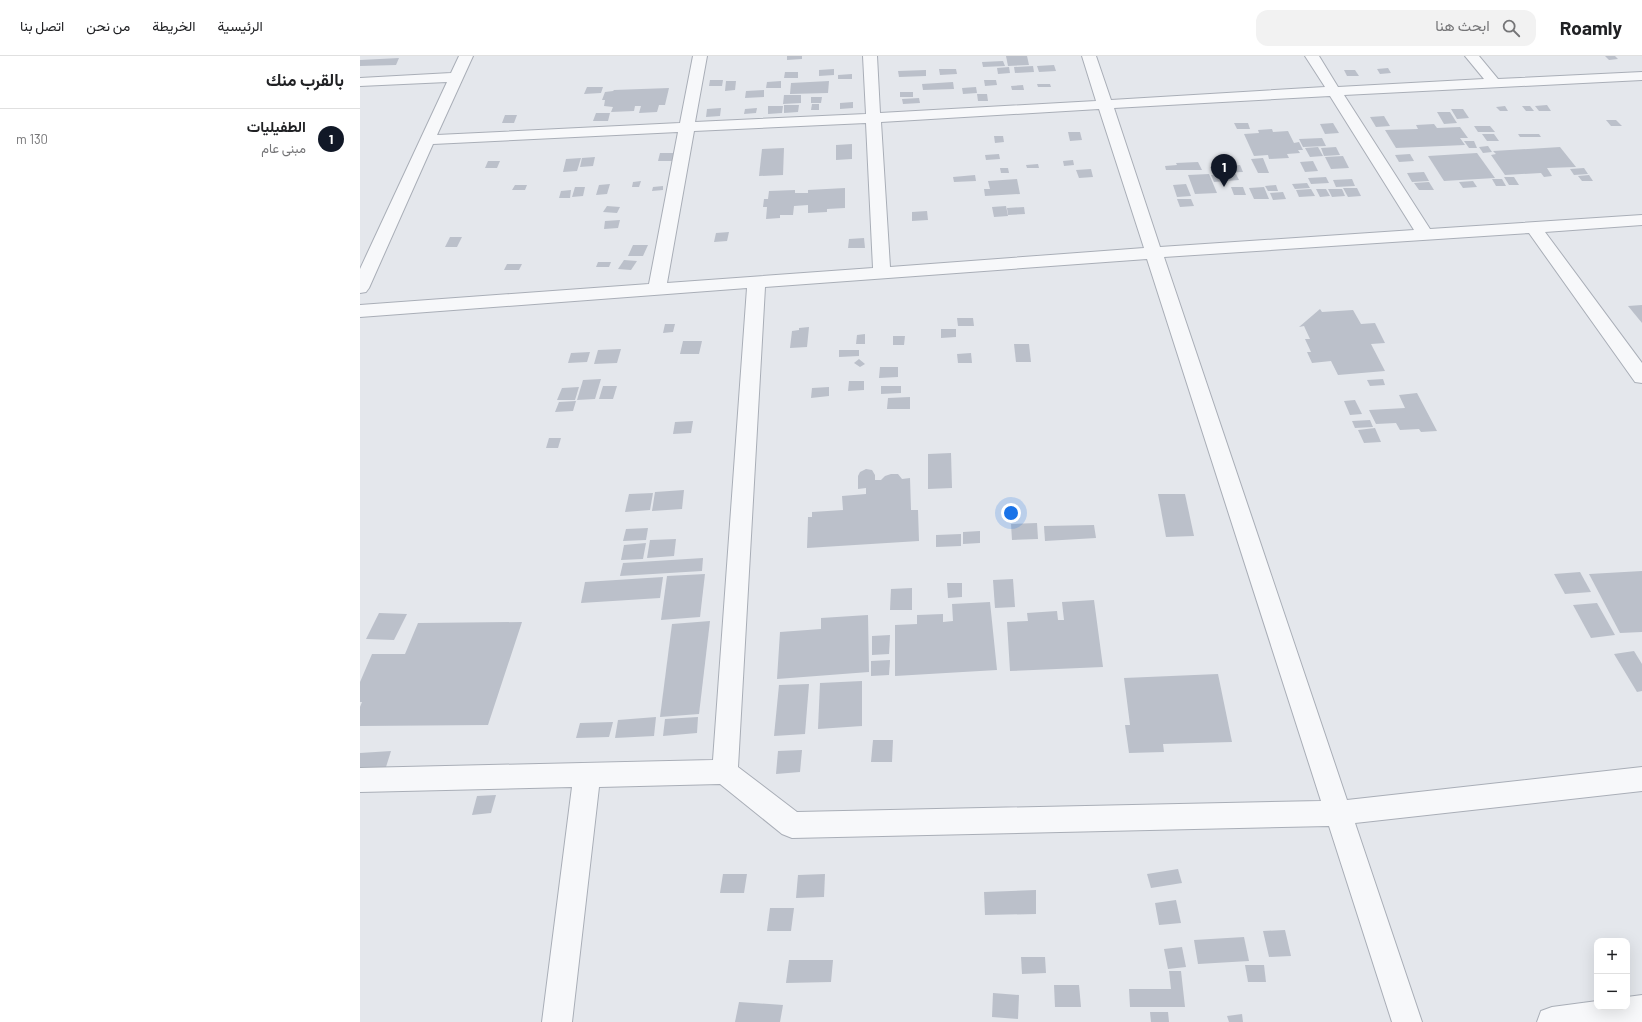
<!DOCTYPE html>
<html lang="ar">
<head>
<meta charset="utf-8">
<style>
	body { margin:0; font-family:Barlow,Vazirmatn,sans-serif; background:#f2f2f2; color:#202124; direction:rtl }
	.controls { position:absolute; right:12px; bottom:12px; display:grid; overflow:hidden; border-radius:8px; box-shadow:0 4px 16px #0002 }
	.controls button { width:36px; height:36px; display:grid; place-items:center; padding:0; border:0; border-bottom:1px solid #e0e0e0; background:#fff; color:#202124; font:20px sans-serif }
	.you { position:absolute; left:651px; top:457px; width:14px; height:14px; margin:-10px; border:3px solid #fff; border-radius:50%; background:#1a73e8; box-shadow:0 0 0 6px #1a73e833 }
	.badge { display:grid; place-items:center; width:26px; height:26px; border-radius:50%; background:#111827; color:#fff; font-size:13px; font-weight:700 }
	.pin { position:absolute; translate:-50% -33px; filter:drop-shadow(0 1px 2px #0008) }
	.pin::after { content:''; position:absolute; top:21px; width:14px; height:12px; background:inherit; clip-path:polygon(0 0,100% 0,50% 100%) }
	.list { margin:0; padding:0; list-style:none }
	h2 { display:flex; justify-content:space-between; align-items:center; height:52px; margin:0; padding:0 16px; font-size:17px }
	h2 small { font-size:13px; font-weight:400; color:#757577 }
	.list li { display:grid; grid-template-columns:26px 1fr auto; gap:12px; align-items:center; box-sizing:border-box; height:60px; padding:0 16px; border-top:1px solid #e0e0e0 }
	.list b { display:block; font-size:15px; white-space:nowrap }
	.list p { margin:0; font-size:13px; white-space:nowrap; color:#757577 }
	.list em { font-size:13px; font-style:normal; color:#757577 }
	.icon { flex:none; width:22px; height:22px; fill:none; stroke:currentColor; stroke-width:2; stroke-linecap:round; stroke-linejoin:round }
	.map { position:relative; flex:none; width:1282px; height:966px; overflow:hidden; direction:ltr }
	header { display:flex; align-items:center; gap:24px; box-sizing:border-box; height:56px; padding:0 20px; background:#fff; border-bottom:1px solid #e0e0e0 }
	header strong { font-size:19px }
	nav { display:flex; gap:22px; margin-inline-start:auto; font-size:14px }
	.search { width:280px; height:36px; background:#f2f2f2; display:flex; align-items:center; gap:10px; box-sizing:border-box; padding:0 14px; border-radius:12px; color:#757577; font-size:15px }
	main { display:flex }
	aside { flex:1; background:#fff }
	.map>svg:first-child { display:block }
</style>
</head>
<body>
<header>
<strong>Roamly</strong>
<div class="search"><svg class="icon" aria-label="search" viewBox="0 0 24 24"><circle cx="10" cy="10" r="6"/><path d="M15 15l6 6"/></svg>ابحث هنا</div>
<nav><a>الرئيسية</a><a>الخريطة</a><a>من نحن</a><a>اتصل بنا</a></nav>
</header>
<main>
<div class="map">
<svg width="1282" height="966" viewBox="0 0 1282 966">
	<rect width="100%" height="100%" fill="#e4e7ec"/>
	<g fill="#bbc0ca">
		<path d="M 427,0 L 442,0 L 442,3 L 427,4 Z"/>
		<path d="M 646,0 L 667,0 L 669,9 L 648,10 Z"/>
		<path d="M 1245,0 L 1255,0 L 1258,3 L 1249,4 Z"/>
		<path d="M 39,2 L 36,9 L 0,10 L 0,4 Z"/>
		<path d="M 643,5 L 645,10 L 623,11 L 622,6 Z"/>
		<path d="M 694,9 L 696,15 L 679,16 L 677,10 Z"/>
		<path d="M 673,10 L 674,16 L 655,17 L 654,11 Z"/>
		<path d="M 649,11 L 650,17 L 638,18 L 637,12 Z"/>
		<path d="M 1028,12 L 1031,17 L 1020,18 L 1017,13 Z"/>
		<path d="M 474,13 L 474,19 L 459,20 L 459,14 Z"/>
		<path d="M 579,13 L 596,13 L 597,18 L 580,19 Z"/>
		<path d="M 566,14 L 566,20 L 539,21 L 538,15 Z"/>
		<path d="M 984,14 L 995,14 L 999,20 L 987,20 Z"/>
		<path d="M 425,16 L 438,16 L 438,22 L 424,22 Z"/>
		<path d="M 492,18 L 492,23 L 478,23 L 478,19 Z"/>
		<path d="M 350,24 L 363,24 L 362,30 L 349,30 Z"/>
		<path d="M 624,24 L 636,24 L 637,29 L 625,30 Z"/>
		<path d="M 366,25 L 376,25 L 375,34 L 365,35 Z"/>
		<path d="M 421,25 L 421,32 L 406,32 L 407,26 Z"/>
		<path d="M 469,25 L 468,37 L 430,38 L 431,27 Z"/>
		<path d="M 593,26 L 594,33 L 563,34 L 562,28 Z"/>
		<path d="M 677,28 L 690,28 L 691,31 L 678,31 Z"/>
		<path d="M 663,29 L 664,34 L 652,34 L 651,30 Z"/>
		<path d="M 227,31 L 243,31 L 241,37 L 224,38 Z"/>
		<path d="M 616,31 L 617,37 L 603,38 L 602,32 Z"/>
		<path d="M 309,32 L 305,49 L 299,49 L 297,56 L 279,57 L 281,50 L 275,50 L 274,55 L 251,56 L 253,51 L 244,50 L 245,44 L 242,44 L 245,36 L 253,35 L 254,34 Z"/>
		<path d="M 404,34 L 404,41 L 385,42 L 386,35 Z"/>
		<rect x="540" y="36" width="13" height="5"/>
		<path d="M 617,38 L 627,38 L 628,45 L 618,45 Z"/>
		<path d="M 424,39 L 441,39 L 441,47 L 423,48 Z"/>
		<path d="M 451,41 L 462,41 L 461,47 L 451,47 Z"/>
		<path d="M 559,42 L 560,47 L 543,48 L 542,43 Z"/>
		<path d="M 493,46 L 493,52 L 480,53 L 480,47 Z"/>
		<path d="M 452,48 L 459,48 L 459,54 L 451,54 Z"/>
		<path d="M 424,49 L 439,49 L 438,56 L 424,57 Z"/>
		<path d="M 1187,49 L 1191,55 L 1179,55 L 1175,50 Z"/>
		<path d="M 408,50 L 423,50 L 422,57 L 408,58 Z"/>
		<path d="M 1145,50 L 1148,55 L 1140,55 L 1136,51 Z"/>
		<path d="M 1162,50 L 1170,50 L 1174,55 L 1166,55 Z"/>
		<path d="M 361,52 L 360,60 L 346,61 L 347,53 Z"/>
		<path d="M 397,52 L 396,57 L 384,58 L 385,53 Z"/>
		<path d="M 1091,53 L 1103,53 L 1109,62 L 1097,63 Z"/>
		<path d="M 1077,56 L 1090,56 L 1097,67 L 1084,68 Z"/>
		<path d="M 236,57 L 250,57 L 248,65 L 233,65 Z"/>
		<path d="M 145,59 L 157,59 L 154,67 L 142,67 Z"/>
		<path d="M 1024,60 L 1030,70 L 1016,71 L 1010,61 Z"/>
		<path d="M 1246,64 L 1256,64 L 1262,70 L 1251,70 Z"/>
		<path d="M 874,67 L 888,67 L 890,73 L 877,73 Z"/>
		<path d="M 973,67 L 979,77 L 965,78 L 960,68 Z"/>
		<path d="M 1074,68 L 1077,72 L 1100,71 L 1108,82 L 1100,82 L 1105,89 L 1036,92 L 1025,74 L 1058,73 L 1056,69 Z"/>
		<path d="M 1114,70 L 1130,70 L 1135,76 L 1118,76 Z"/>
		<path d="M 912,73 L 913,76 L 928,75 L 934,87 L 939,86 L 943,94 L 938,94 L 940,97 L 927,98 L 929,102 L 909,103 L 908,99 L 894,100 L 884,78 L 899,77 L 898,74 Z"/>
		<path d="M 708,76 L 720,76 L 722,84 L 710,85 Z"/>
		<path d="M 1122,78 L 1134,78 L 1139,85 L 1127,85 Z"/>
		<path d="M 1158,78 L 1179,78 L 1181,81 L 1160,81 Z"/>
		<path d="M 634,80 L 643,80 L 644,86 L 635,87 Z"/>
		<path d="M 962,82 L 966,90 L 943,91 L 939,83 Z"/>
		<path d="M 1104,85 L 1114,85 L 1117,92 L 1109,92 Z"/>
		<path d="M 492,88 L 492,103 L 476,104 L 476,89 Z"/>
		<path d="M 1128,90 L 1132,96 L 1123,97 L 1119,91 Z"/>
		<path d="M 958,91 L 963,100 L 950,101 L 945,92 Z"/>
		<path d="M 976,91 L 980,99 L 964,100 L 961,92 Z"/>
		<path d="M 1200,91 L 1216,111 L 1187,112 L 1192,120 L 1184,121 L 1181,117 L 1145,119 L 1131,99 L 1136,98 L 1133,95 Z"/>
		<path d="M 424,92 L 423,119 L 399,120 L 402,93 Z"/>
		<path d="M 300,97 L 314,97 L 312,105 L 298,105 Z"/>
		<path d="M 1117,97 L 1135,122 L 1084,125 L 1068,100 Z"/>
		<path d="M 639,98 L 640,103 L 626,104 L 625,99 Z"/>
		<path d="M 1050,98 L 1054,105 L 1039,106 L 1035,99 Z"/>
		<path d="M 983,100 L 989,112 L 971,113 L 965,101 Z"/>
		<path d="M 235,101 L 233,110 L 220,111 L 222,102 Z"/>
		<path d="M 221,102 L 217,115 L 203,116 L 206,103 Z"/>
		<path d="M 903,102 L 909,117 L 898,117 L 891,103 Z"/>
		<path d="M 713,104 L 714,109 L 704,110 L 703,105 Z"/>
		<path d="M 128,105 L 140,105 L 137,112 L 125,112 Z"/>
		<path d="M 953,105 L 958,115 L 945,116 L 940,106 Z"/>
		<path d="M 838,106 L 842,114 L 806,114 L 805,110 L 817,109 L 816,107 Z"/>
		<path d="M 678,108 L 679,112 L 667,112 L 666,109 Z"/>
		<path d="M 880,109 L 883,116 L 853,117 L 850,111 Z"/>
		<path d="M 640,112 L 648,112 L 649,117 L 641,117 Z"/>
		<path d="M 1224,112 L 1228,118 L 1214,119 L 1210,113 Z"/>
		<path d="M 731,113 L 733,121 L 719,122 L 716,114 Z"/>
		<path d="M 1064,116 L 1069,125 L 1052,126 L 1047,117 Z"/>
		<path d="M 849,118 L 857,137 L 835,138 L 828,119 Z"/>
		<path d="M 876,118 L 879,124 L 854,126 L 851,119 Z"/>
		<path d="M 615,119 L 616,125 L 594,126 L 593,121 Z"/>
		<path d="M 1229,119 L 1233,125 L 1222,125 L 1218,120 Z"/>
		<path d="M 966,121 L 969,127 L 951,128 L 948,122 Z"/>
		<path d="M 1144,121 L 1154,121 L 1159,129 L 1149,129 Z"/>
		<path d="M 657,123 L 660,138 L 625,140 L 624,133 L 630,133 L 628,125 Z"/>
		<path d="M 992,123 L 995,130 L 976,131 L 973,124 Z"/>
		<path d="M 1132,123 L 1142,123 L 1146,130 L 1136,130 Z"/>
		<path d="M 281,125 L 279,131 L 272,131 L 273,126 Z"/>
		<path d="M 1113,125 L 1117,131 L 1103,132 L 1099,126 Z"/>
		<path d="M 1069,126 L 1074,134 L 1059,134 L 1054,127 Z"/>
		<path d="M 947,127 L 950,132 L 935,133 L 932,128 Z"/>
		<path d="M 250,128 L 247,138 L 236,139 L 239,129 Z"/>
		<path d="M 826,128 L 831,140 L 817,141 L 813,129 Z"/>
		<path d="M 155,129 L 167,129 L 165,134 L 152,134 Z"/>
		<path d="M 916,129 L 918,135 L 908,135 L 905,130 Z"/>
		<path d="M 303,130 L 303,134 L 292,135 L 293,131 Z"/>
		<path d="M 215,131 L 225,131 L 223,140 L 212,141 Z"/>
		<path d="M 871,131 L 883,131 L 886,139 L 874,139 Z"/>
		<path d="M 904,131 L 909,143 L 894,143 L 889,132 Z"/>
		<path d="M 485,132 L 485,152 L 467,153 L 467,156 L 448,157 L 448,149 L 434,150 L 433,159 L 420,159 L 420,162 L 406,163 L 407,151 L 403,151 L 404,143 L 408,143 L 409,135 L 435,134 L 435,137 L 448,137 L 448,134 Z"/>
		<path d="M 983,132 L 997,132 L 1001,140 L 988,141 Z"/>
		<path d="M 951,133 L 955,140 L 939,141 L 936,134 Z"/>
		<path d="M 956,133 L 966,133 L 970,140 L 960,141 Z"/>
		<path d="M 968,133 L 982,133 L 985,140 L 972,141 Z"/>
		<path d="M 211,134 L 210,142 L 199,142 L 201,135 Z"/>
		<path d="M 923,136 L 926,143 L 913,144 L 910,137 Z"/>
		<path d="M 817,143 L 831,143 L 834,150 L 820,151 Z"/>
		<path d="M 247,150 L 260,151 L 257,157 L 243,156 Z"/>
		<path d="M 646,150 L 648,160 L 634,161 L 632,151 Z"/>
		<path d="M 664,151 L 665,158 L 648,159 L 647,152 Z"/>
		<path d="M 567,155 L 568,164 L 552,165 L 552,156 Z"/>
		<path d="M 260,164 L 258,172 L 244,173 L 245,165 Z"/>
		<path d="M 369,176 L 367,185 L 354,186 L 356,177 Z"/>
		<path d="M 90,181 L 102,181 L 97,191 L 85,191 Z"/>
		<path d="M 504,182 L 505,192 L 488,192 L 489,183 Z"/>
		<path d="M 273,189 L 288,189 L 283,200 L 268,200 Z"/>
		<path d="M 264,204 L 277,205 L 271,214 L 258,213 Z"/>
		<path d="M 238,206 L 251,206 L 249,211 L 236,211 Z"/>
		<path d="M 147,208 L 162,208 L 159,214 L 144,214 Z"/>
		<path d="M 1282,249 L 1282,267 L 1268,250 Z"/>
		<path d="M 960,253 L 962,256 L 993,254 L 1001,268 L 1015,267 L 1025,287 L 1011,288 L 1025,315 L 978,319 L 971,305 L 952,307 L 947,296 L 951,296 L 945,283 L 950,283 L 944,270 L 939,271 Z"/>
		<path d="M 597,262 L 613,262 L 614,270 L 598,270 Z"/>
		<path d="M 305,268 L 315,268 L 313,276 L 303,277 Z"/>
		<path d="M 449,271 L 447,291 L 430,292 L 432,275 L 439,274 L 439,272 Z"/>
		<path d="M 581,273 L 596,273 L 596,281 L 581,282 Z"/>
		<path d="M 505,278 L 505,288 L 496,288 L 497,279 Z"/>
		<path d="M 533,280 L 545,280 L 544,289 L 533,289 Z"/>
		<path d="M 323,285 L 342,285 L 339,298 L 320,298 Z"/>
		<path d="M 654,288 L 669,288 L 671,306 L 656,306 Z"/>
		<path d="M 261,293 L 257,307 L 234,308 L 238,294 Z"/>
		<path d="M 479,294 L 499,294 L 499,300 L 479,301 Z"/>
		<path d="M 230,296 L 227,306 L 208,307 L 211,297 Z"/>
		<path d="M 611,297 L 612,307 L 598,307 L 597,298 Z"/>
		<path d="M 499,303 L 505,308 L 500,311 L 494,307 Z"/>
		<path d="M 520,311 L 538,311 L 538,321 L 519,322 Z"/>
		<path d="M 241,323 L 235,343 L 217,344 L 223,324 Z"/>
		<path d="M 1023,323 L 1025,329 L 1010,330 L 1007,324 Z"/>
		<path d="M 489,325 L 504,325 L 504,334 L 488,335 Z"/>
		<path d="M 243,330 L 257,330 L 253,343 L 239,343 Z"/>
		<path d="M 521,330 L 541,330 L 541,337 L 521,338 Z"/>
		<path d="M 219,331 L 215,344 L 197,344 L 202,332 Z"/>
		<path d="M 469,331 L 469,340 L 451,342 L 452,332 Z"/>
		<path d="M 1057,337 L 1077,375 L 1061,376 L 1059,373 L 1040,374 L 1036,367 L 1016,368 L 1009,354 L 1045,352 L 1039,339 Z"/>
		<path d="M 550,341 L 550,353 L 527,353 L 528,342 Z"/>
		<path d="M 995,344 L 1002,358 L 990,359 L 984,345 Z"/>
		<path d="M 216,345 L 213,355 L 195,356 L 199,346 Z"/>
		<path d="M 1010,364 L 1013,371 L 995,372 L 992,365 Z"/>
		<path d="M 333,365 L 331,377 L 313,378 L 315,366 Z"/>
		<path d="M 1015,372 L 1021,386 L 1004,387 L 998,374 Z"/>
		<path d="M 189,382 L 201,382 L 198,392 L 186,392 Z"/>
		<path d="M 591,397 L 592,432 L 568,433 L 568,398 Z"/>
		<path d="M 506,413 L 512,414 L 515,419 L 515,424 L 521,424 L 525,420 L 531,418 L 538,418 L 542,423 L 550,422 L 551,454 L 558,454 L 559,485 L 447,492 L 448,461 L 452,461 L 452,456 L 483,454 L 482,440 L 506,438 L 506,432 L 498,433 L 498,420 L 500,416 Z"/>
		<path d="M 324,434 L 322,453 L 292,455 L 295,436 Z"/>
		<path d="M 293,437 L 290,454 L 265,456 L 269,438 Z"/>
		<path d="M 798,438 L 825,438 L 834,480 L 806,481 Z"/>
		<path d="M 677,467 L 678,483 L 652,484 L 651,468 Z"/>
		<path d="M 734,469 L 736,482 L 685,485 L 684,470 Z"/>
		<path d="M 288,472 L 286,484 L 263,485 L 266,473 Z"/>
		<path d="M 620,475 L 620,487 L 603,488 L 603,476 Z"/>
		<path d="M 601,478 L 601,490 L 576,491 L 576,479 Z"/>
		<path d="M 316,483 L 314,500 L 287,502 L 290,484 Z"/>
		<path d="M 286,487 L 283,503 L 261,504 L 264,489 Z"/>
		<path d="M 343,502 L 342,515 L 260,520 L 263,507 Z"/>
		<path d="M 1282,515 L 1282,576 L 1260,577 L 1229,518 Z"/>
		<path d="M 1220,516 L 1231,536 L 1205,538 L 1194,518 Z"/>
		<path d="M 345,518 L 340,561 L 301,564 L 307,520 Z"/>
		<path d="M 303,521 L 300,542 L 221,547 L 225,526 Z"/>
		<path d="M 653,523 L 655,551 L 635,552 L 633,524 Z"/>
		<path d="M 587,527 L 602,527 L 602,541 L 588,542 Z"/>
		<path d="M 552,532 L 552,554 L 530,554 L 531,533 Z"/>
		<path d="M 734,544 L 743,611 L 650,615 L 647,566 L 668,565 L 667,557 L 697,555 L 698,564 L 704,564 L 702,546 Z"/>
		<path d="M 630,546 L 637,614 L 535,620 L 535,569 L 557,568 L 557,559 L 583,558 L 583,566 L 593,565 L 592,548 Z"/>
		<path d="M 1237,547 L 1255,579 L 1231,582 L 1213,549 Z"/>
		<path d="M 19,557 L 47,558 L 34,584 L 6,583 Z"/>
		<path d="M 508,559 L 509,616 L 417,623 L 420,576 L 461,573 L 461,562 Z"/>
		<path d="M 350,565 L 339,658 L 300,661 L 312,568 Z"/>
		<path d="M 162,566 L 128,669 L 0,670 L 0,651 L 2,646 L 0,646 L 0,626 L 12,598 L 45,598 L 58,567 Z"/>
		<path d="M 530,579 L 529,598 L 512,599 L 512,580 Z"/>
		<path d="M 1274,595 L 1282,608 L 1282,635 L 1277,636 L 1254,598 Z"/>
		<path d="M 530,604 L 529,619 L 511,620 L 511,605 Z"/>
		<path d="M 858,618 L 872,686 L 803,688 L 804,696 L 769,697 L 765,669 L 770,669 L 764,622 Z"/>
		<path d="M 502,625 L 502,670 L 458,673 L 460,627 Z"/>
		<path d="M 449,628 L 445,678 L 414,680 L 419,629 Z"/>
		<path d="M 296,661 L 294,680 L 255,682 L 258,664 Z"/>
		<path d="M 338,661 L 337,677 L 303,680 L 305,663 Z"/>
		<path d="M 253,666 L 249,681 L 216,682 L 220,667 Z"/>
		<path d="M 513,684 L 533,684 L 532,706 L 511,706 Z"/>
		<path d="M 442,694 L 440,716 L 416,718 L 418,695 Z"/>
		<path d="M 31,695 L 26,711 L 0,713 L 0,697 Z"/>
		<path d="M 136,739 L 131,757 L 112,759 L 117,740 Z"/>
		<path d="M 818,813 L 822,827 L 791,832 L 787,818 Z"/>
		<path d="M 363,818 L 387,818 L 384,837 L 360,837 Z"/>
		<path d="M 465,818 L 464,841 L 436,842 L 438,819 Z"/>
		<path d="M 676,834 L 676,858 L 625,859 L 624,836 Z"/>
		<path d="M 816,844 L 821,867 L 799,869 L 795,847 Z"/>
		<path d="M 410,852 L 434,852 L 431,875 L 407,875 Z"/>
		<path d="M 925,874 L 931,900 L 909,901 L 903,875 Z"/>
		<path d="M 884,881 L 889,905 L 838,908 L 834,884 Z"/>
		<path d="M 822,891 L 826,911 L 808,913 L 804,893 Z"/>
		<path d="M 661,901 L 685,901 L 686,917 L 662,918 Z"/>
		<path d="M 429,904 L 473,904 L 471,926 L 426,927 Z"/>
		<path d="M 885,909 L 904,909 L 906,926 L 888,926 Z"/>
		<path d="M 809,915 L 821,915 L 825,951 L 770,951 L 769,933 L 811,933 Z"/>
		<path d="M 694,929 L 719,929 L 721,951 L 695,951 Z"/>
		<path d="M 633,937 L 659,939 L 658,963 L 632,961 Z"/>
		<path d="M 379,946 L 423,949 L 420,966 L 375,966 Z"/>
		<path d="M 790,956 L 808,956 L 809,966 L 791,966 Z"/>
		<path d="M 882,958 L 883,966 L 869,966 L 867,960 Z"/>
	</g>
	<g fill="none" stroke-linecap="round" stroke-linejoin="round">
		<defs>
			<g id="street">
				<path d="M 99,0 L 113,0 L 77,79 L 320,67 L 333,0 L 347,0 L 335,66 L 506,58 L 503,0 L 517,0 L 520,57 L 736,45 L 722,0 L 736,0 L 751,44 L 965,31 L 945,0 L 959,0 L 978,31 L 1124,23 L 1105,0 L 1119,0 L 1138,23 L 1282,16 L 1282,24 L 984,39 L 1070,173 L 1282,159 L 1282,169 L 1185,176 L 1282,307 L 1282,327 L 1275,326 L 1169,177 L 804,201 L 987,744 L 1282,711 L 1282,735 L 995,767 L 1062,966 L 1032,966 L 969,770 L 432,782 L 422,778 L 360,728 L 239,731 L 212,966 L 182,966 L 212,731 L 0,736 L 0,712 L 353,704 L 387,232 L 0,261 L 0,249 L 289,228 L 318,76 L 73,88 L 9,232 L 6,236 L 0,237 L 0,213 L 87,26 L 0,30 L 0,22 L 91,17 ZM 970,40 L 1054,174 L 800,191 L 754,52 ZM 739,53 L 784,192 L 530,211 L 521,66 ZM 506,67 L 513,212 L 307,227 L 334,75 ZM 787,203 L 961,745 L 437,756 L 378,711 L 405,231 Z"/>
				<path d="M 1282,939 L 1282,966 L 1177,966 L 1181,955 L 1192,951 L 1237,945 L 1237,951 L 1267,951 L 1267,941 Z"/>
			</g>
		</defs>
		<use href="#street" stroke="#a9aeb7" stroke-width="2"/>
		<use href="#street" fill="#f7f8fa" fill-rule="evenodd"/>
	</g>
</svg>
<div class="controls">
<button>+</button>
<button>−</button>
</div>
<div class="you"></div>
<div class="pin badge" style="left:864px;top:131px">1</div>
</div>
<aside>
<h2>بالقرب منك<small></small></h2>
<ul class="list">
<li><span class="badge">1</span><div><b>الطفيليات</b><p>مبنى عام</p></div><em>130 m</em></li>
</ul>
</aside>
</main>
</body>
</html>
